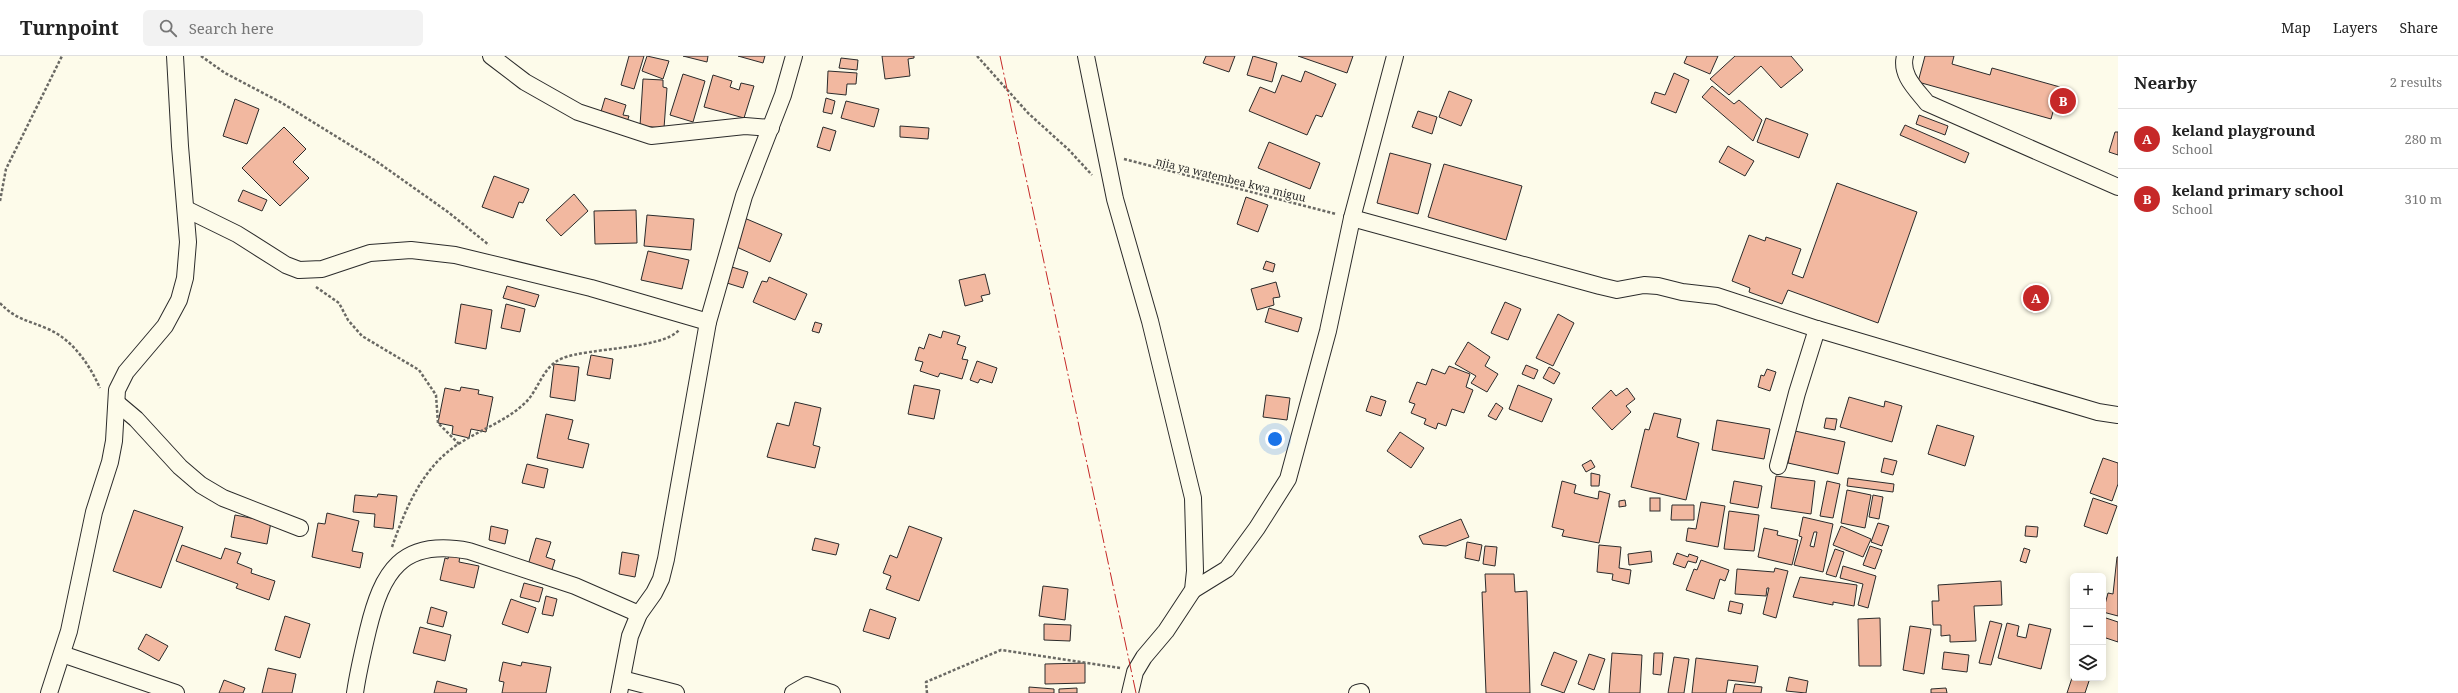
<!DOCTYPE html>
<html lang="en">
<head>
<meta charset="utf-8">
<style>
	body { margin:0; font-family:"Noto Serif",serif; background:#f2f2f2; color:#222 }
	.controls { position:absolute; right:12px; bottom:12px; display:grid; overflow:hidden; border-radius:6px; box-shadow:0 2px 10px #0003 }
	.controls button { width:36px; height:36px; display:grid; place-items:center; padding:0; border:0; border-bottom:1px solid #e0e0e0; background:#fff; color:#222; font:20px sans-serif }
	.you { position:absolute; left:1275px; top:383px; width:14px; height:14px; margin:-10px; border:3px solid #fff; border-radius:50%; background:#1a73e8; box-shadow:0 0 0 6px #1a73e833 }
	.badge { display:grid; place-items:center; width:26px; height:26px; border-radius:50%; background:#c62828; color:#fff; font-size:13px; font-weight:700 }
	.pin { position:absolute; translate:-50% -50%; border:2px solid #fff; box-shadow:0 1px 4px #0006 }
	.list { margin:0; padding:0; list-style:none }
	h2 { display:flex; justify-content:space-between; align-items:center; height:52px; margin:0; padding:0 16px; font-size:17px }
	h2 small { font-size:13px; font-weight:400; color:#767676 }
	.list li { display:grid; grid-template-columns:26px 1fr auto; gap:12px; align-items:center; box-sizing:border-box; height:60px; padding:0 16px; border-top:1px solid #e0e0e0 }
	.list b { display:block; font-size:15px; white-space:nowrap }
	.list p { margin:0; font-size:13px; white-space:nowrap; color:#767676 }
	.list em { font-size:13px; font-style:normal; color:#767676 }
	.icon { flex:none; width:22px; height:22px; fill:none; stroke:currentColor; stroke-width:2; stroke-linecap:round; stroke-linejoin:round }
	.map { position:relative; flex:none; width:2118px; height:637px; overflow:hidden }
	header { display:flex; align-items:center; gap:24px; box-sizing:border-box; height:56px; padding:0 20px; background:#fff; border-bottom:1px solid #e0e0e0 }
	header strong { font-size:19px }
	nav { display:flex; gap:22px; margin-inline-start:auto; font-size:14px }
	.search { width:280px; height:36px; background:#f2f2f2; display:flex; align-items:center; gap:10px; box-sizing:border-box; padding:0 14px; border-radius:6px; color:#767676; font-size:15px }
	main { display:flex }
	aside { flex:1; background:#fff }
	.map>svg:first-child { display:block }
</style>
</head>
<body>
<header>
<strong>Turnpoint</strong>
<div class="search"><svg class="icon" aria-label="search" viewBox="0 0 24 24"><circle cx="10" cy="10" r="6"/><path d="M15 15l6 6"/></svg>Search here</div>
<nav><a>Map</a><a>Layers</a><a>Share</a></nav>
</header>
<main>
<div class="map">
<svg width="2118" height="637" viewBox="0 0 2118 637">
	<rect width="100%" height="100%" fill="#fdfbea"/>
	<g fill="#f2b8a0" stroke="#2b2b2b" fill-rule="evenodd">
		<path d="M 629,0 L 644,0 L 634,33 L 621,29 Z"/>
		<path d="M 647,0 L 669,5 L 663,23 L 642,15 Z"/>
		<path d="M 683,0 L 708,0 L 707,6 Z"/>
		<path d="M 738,0 L 765,0 L 763,7 Z"/>
		<path d="M 882,0 L 914,0 L 914,2 L 908,3 L 910,20 L 885,23 Z"/>
		<path d="M 1206,0 L 1235,0 L 1229,16 L 1203,7 Z"/>
		<path d="M 1253,0 L 1277,7 L 1272,26 L 1247,19 Z"/>
		<path d="M 1298,0 L 1353,0 L 1347,17 Z"/>
		<path d="M 1687,0 L 1718,0 L 1710,18 L 1684,7 Z"/>
		<path d="M 1735,0 L 1791,0 L 1803,14 L 1781,32 L 1761,10 L 1729,39 L 1710,23 Z"/>
		<path d="M 1925,0 L 1954,0 L 1952,8 L 1990,19 L 1992,12 L 2060,31 L 2051,63 L 1918,26 Z"/>
		<path d="M 841,2 L 858,4 L 857,14 L 839,12 Z"/>
		<path d="M 828,15 L 857,17 L 856,28 L 847,28 L 846,39 L 827,37 Z"/>
		<path d="M 1305,15 L 1336,28 L 1322,61 L 1316,59 L 1307,79 L 1249,55 L 1260,31 L 1275,37 L 1282,19 L 1301,26 Z"/>
		<path d="M 1674,17 L 1689,24 L 1676,57 L 1651,47 L 1655,36 L 1665,39 Z"/>
		<path d="M 683,18 L 705,25 L 693,66 L 670,59 Z"/>
		<path d="M 713,19 L 732,25 L 730,31 L 739,34 L 741,27 L 754,30 L 744,62 L 704,51 Z"/>
		<path d="M 643,23 L 663,24 L 663,31 L 667,32 L 664,72 L 640,70 Z"/>
		<path d="M 1712,30 L 1734,48 L 1739,44 L 1762,64 L 1753,85 L 1702,41 Z"/>
		<path d="M 1449,35 L 1472,44 L 1461,70 L 1439,61 Z"/>
		<path d="M 605,42 L 626,49 L 623,59 L 629,60 L 627,66 L 600,59 Z"/>
		<path d="M 826,42 L 835,45 L 832,58 L 823,56 Z"/>
		<path d="M 235,43 L 259,53 L 247,88 L 223,80 Z"/>
		<path d="M 846,45 L 879,53 L 874,71 L 841,62 Z"/>
		<path d="M 1418,55 L 1437,61 L 1432,78 L 1412,71 Z"/>
		<path d="M 1919,59 L 1948,70 L 1945,79 L 1916,68 Z"/>
		<path d="M 1766,62 L 1808,78 L 1799,102 L 1757,86 Z"/>
		<path d="M 1905,69 L 1969,97 L 1965,107 L 1900,79 Z"/>
		<path d="M 900,70 L 929,72 L 928,83 L 900,81 Z"/>
		<path d="M 284,71 L 306,93 L 293,106 L 309,122 L 280,150 L 242,112 Z"/>
		<path d="M 823,71 L 836,75 L 830,95 L 817,91 Z"/>
		<path d="M 2115,76 L 2118,76 L 2118,99 L 2109,96 Z"/>
		<path d="M 1269,86 L 1320,107 L 1310,133 L 1258,112 Z"/>
		<path d="M 1728,90 L 1754,105 L 1745,120 L 1719,106 Z"/>
		<path d="M 1390,97 L 1431,108 L 1418,158 L 1377,147 Z"/>
		<path d="M 1444,108 L 1522,130 L 1506,184 L 1428,161 Z"/>
		<path d="M 494,120 L 529,133 L 523,147 L 519,146 L 513,162 L 482,151 Z"/>
		<path d="M 1837,127 L 1917,156 L 1878,267 L 1788,234 L 1782,248 L 1749,236 L 1750,232 L 1732,225 L 1749,179 L 1765,185 L 1766,181 L 1801,193 L 1792,218 L 1803,222 Z"/>
		<path d="M 243,134 L 267,144 L 262,155 L 238,145 Z"/>
		<path d="M 574,138 L 588,155 L 561,180 L 546,164 Z"/>
		<path d="M 1246,141 L 1268,149 L 1258,176 L 1237,168 Z"/>
		<path d="M 636,154 L 637,187 L 595,188 L 594,155 Z"/>
		<path d="M 647,159 L 694,163 L 691,194 L 644,190 Z"/>
		<path d="M 742,161 L 782,178 L 770,206 L 730,188 Z"/>
		<path d="M 648,195 L 689,204 L 682,233 L 641,224 Z"/>
		<path d="M 1266,205 L 1275,208 L 1273,216 L 1263,213 Z"/>
		<path d="M 732,211 L 748,216 L 743,232 L 727,227 Z"/>
		<path d="M 985,218 L 990,238 L 981,240 L 983,245 L 965,250 L 959,224 Z"/>
		<path d="M 769,221 L 807,238 L 795,264 L 753,246 L 762,225 L 767,226 Z"/>
		<path d="M 1276,226 L 1280,241 L 1273,242 L 1274,249 L 1257,254 L 1251,233 Z"/>
		<path d="M 507,230 L 539,239 L 535,251 L 503,242 Z"/>
		<path d="M 1505,246 L 1521,253 L 1508,284 L 1491,277 Z"/>
		<path d="M 461,248 L 492,254 L 486,293 L 455,287 Z"/>
		<path d="M 506,248 L 525,253 L 520,276 L 501,272 Z"/>
		<path d="M 1269,252 L 1302,262 L 1298,276 L 1265,266 Z"/>
		<path d="M 1558,258 L 1574,267 L 1553,310 L 1536,302 Z"/>
		<path d="M 815,266 L 822,268 L 819,277 L 812,275 Z"/>
		<path d="M 943,275 L 960,280 L 957,288 L 966,291 L 962,303 L 968,304 L 962,323 L 940,317 L 938,321 L 920,315 L 923,306 L 915,304 L 919,291 L 924,293 L 929,278 L 941,282 Z"/>
		<path d="M 1468,286 L 1490,301 L 1485,310 L 1498,318 L 1487,336 L 1471,327 L 1476,320 L 1455,308 Z"/>
		<path d="M 591,299 L 613,303 L 610,323 L 587,319 Z"/>
		<path d="M 977,305 L 997,312 L 992,327 L 980,323 L 978,327 L 970,324 Z"/>
		<path d="M 554,308 L 579,311 L 575,345 L 550,341 Z"/>
		<path d="M 1526,309 L 1538,314 L 1534,323 L 1522,318 Z"/>
		<path d="M 1449,310 L 1470,318 L 1466,331 L 1473,334 L 1464,357 L 1452,353 L 1446,370 L 1438,367 L 1436,373 L 1424,368 L 1426,363 L 1411,357 L 1415,348 L 1409,346 L 1417,326 L 1426,329 L 1432,313 L 1445,318 Z"/>
		<path d="M 1549,311 L 1560,317 L 1554,328 L 1543,322 Z"/>
		<path d="M 1767,313 L 1776,316 L 1770,335 L 1758,331 L 1761,319 L 1764,320 Z"/>
		<path d="M 914,329 L 940,334 L 934,363 L 908,358 Z"/>
		<path d="M 1518,329 L 1552,343 L 1542,366 L 1509,353 Z"/>
		<path d="M 461,331 L 479,334 L 478,338 L 493,341 L 486,376 L 471,373 L 469,382 L 452,378 L 453,370 L 438,367 L 445,332 L 460,335 Z"/>
		<path d="M 1627,332 L 1635,343 L 1626,350 L 1631,356 L 1612,374 L 1592,352 L 1611,334 L 1616,340 Z"/>
		<path d="M 1266,339 L 1290,342 L 1287,364 L 1263,361 Z"/>
		<path d="M 1371,340 L 1386,345 L 1381,360 L 1366,355 Z"/>
		<path d="M 1849,341 L 1884,351 L 1885,345 L 1902,350 L 1892,386 L 1840,371 Z"/>
		<path d="M 795,346 L 821,352 L 813,389 L 820,391 L 815,412 L 767,401 L 777,367 L 789,370 Z"/>
		<path d="M 1496,347 L 1503,352 L 1496,364 L 1488,360 Z"/>
		<path d="M 1654,357 L 1681,363 L 1677,381 L 1699,387 L 1686,444 L 1631,431 L 1645,373 L 1649,374 Z"/>
		<path d="M 546,358 L 573,364 L 568,383 L 589,388 L 583,412 L 537,402 Z"/>
		<path d="M 1826,362 L 1837,363 L 1835,374 L 1824,372 Z"/>
		<path d="M 1717,364 L 1770,373 L 1764,403 L 1712,394 Z"/>
		<path d="M 1937,369 L 1974,380 L 1965,410 L 1928,398 Z"/>
		<path d="M 1795,375 L 1845,386 L 1838,418 L 1788,407 Z"/>
		<path d="M 1400,376 L 1424,392 L 1411,412 L 1387,395 Z"/>
		<path d="M 1884,402 L 1897,405 L 1893,419 L 1881,416 Z"/>
		<path d="M 2103,402 L 2118,407 L 2118,428 L 2112,445 L 2090,437 Z"/>
		<path d="M 1591,404 L 1595,411 L 1586,416 L 1582,409 Z"/>
		<path d="M 527,408 L 548,413 L 544,432 L 522,427 Z"/>
		<path d="M 1591,417 L 1600,419 L 1599,430 L 1591,430 Z"/>
		<path d="M 1776,420 L 1815,425 L 1811,458 L 1771,452 Z"/>
		<path d="M 1848,422 L 1894,428 L 1893,436 L 1847,430 Z"/>
		<path d="M 1562,425 L 1576,429 L 1574,437 L 1585,440 L 1598,443 L 1599,435 L 1610,438 L 1599,487 L 1562,480 L 1564,474 L 1552,471 Z"/>
		<path d="M 1734,425 L 1762,430 L 1758,452 L 1730,447 Z"/>
		<path d="M 1827,425 L 1840,428 L 1833,462 L 1820,460 Z"/>
		<path d="M 1847,434 L 1871,439 L 1865,472 L 1841,467 Z"/>
		<path d="M 378,438 L 397,440 L 393,473 L 374,471 L 375,458 L 353,456 L 355,439 L 377,441 Z"/>
		<path d="M 1873,439 L 1883,441 L 1879,463 L 1869,461 Z"/>
		<rect x="1650" y="442" width="10" height="13"/>
		<path d="M 2093,442 L 2117,450 L 2107,478 L 2084,470 Z"/>
		<path d="M 1625,444 L 1626,450 L 1619,451 L 1619,445 Z"/>
		<path d="M 1701,446 L 1725,450 L 1718,491 L 1686,485 L 1688,472 L 1696,473 Z"/>
		<path d="M 1672,449 L 1694,449 L 1694,464 L 1671,464 Z"/>
		<path d="M 134,454 L 183,471 L 161,532 L 113,515 Z"/>
		<path d="M 1729,455 L 1759,459 L 1754,495 L 1724,493 Z"/>
		<path d="M 327,457 L 359,465 L 352,495 L 363,497 L 360,512 L 312,501 L 318,467 L 325,468 Z"/>
		<path d="M 235,459 L 271,466 L 267,488 L 231,481 Z"/>
		<path d="M 1803,461 L 1833,468 L 1823,516 L 1794,509 L 1802,481 L 1799,480 ZM 1814,476 L 1817,476 L 1814,491 L 1810,490 Z"/>
		<path d="M 1461,463 L 1469,481 L 1446,490 L 1423,488 L 1419,480 Z"/>
		<path d="M 1878,467 L 1889,470 L 1882,490 L 1871,486 Z"/>
		<path d="M 491,470 L 508,474 L 505,488 L 489,484 Z"/>
		<path d="M 909,470 L 942,482 L 919,545 L 886,533 L 891,520 L 883,517 L 890,499 L 897,502 Z"/>
		<path d="M 1841,470 L 1871,483 L 1863,501 L 1833,489 Z"/>
		<path d="M 2026,470 L 2038,471 L 2037,481 L 2025,480 Z"/>
		<path d="M 1764,472 L 1778,475 L 1777,479 L 1798,484 L 1792,509 L 1758,501 Z"/>
		<path d="M 536,482 L 551,486 L 546,501 L 555,504 L 551,517 L 528,509 Z"/>
		<path d="M 815,482 L 839,488 L 836,499 L 812,494 Z"/>
		<path d="M 1467,486 L 1482,489 L 1479,505 L 1465,502 Z"/>
		<path d="M 182,489 L 221,503 L 225,492 L 241,497 L 237,507 L 252,513 L 251,517 L 275,525 L 269,544 L 236,532 L 238,528 L 176,505 Z"/>
		<path d="M 1599,489 L 1621,491 L 1619,512 L 1631,514 L 1629,528 L 1612,524 L 1613,518 L 1597,516 Z"/>
		<path d="M 1485,490 L 1497,491 L 1495,510 L 1483,508 Z"/>
		<path d="M 1870,490 L 1882,494 L 1875,513 L 1863,509 Z"/>
		<path d="M 2024,492 L 2030,494 L 2026,507 L 2020,505 Z"/>
		<path d="M 1835,493 L 1844,496 L 1836,521 L 1826,518 Z"/>
		<path d="M 1651,495 L 1652,506 L 1629,509 L 1628,498 Z"/>
		<path d="M 622,496 L 639,499 L 635,521 L 619,518 Z"/>
		<path d="M 449,497 L 460,500 L 459,506 L 479,510 L 474,532 L 440,524 L 445,502 L 448,503 Z"/>
		<path d="M 1677,497 L 1688,501 L 1689,498 L 1698,501 L 1696,507 L 1688,505 L 1685,512 L 1673,508 Z"/>
		<path d="M 2117,501 L 2118,501 L 2118,560 L 2103,556 L 2108,537 L 2113,538 Z"/>
		<path d="M 1701,504 L 1729,514 L 1725,525 L 1720,523 L 1714,543 L 1686,534 L 1694,513 L 1697,514 Z"/>
		<path d="M 1843,510 L 1876,520 L 1868,552 L 1858,549 L 1863,528 L 1840,522 Z"/>
		<path d="M 1775,512 L 1788,515 L 1776,562 L 1763,558 L 1769,532 L 1767,532 L 1766,540 L 1735,538 L 1737,513 L 1774,516 Z"/>
		<path d="M 1485,518 L 1514,518 L 1515,536 L 1527,535 L 1530,637 L 1486,637 L 1482,536 L 1486,536 Z"/>
		<path d="M 1800,521 L 1857,529 L 1854,550 L 1833,546 L 1833,549 L 1793,541 Z"/>
		<path d="M 2001,525 L 2002,549 L 1974,550 L 1976,585 L 1950,586 L 1950,579 L 1941,580 L 1941,569 L 1933,569 L 1932,545 L 1939,545 L 1938,529 Z"/>
		<path d="M 524,527 L 543,532 L 539,546 L 520,541 Z"/>
		<path d="M 1043,530 L 1068,533 L 1065,564 L 1039,560 Z"/>
		<path d="M 546,540 L 557,543 L 553,560 L 542,558 Z"/>
		<path d="M 511,543 L 536,552 L 528,577 L 502,568 Z"/>
		<path d="M 1730,545 L 1743,548 L 1741,558 L 1728,555 Z"/>
		<path d="M 431,551 L 447,556 L 443,571 L 427,567 Z"/>
		<path d="M 870,553 L 896,562 L 889,583 L 863,575 Z"/>
		<path d="M 285,560 L 310,568 L 300,602 L 275,594 Z"/>
		<path d="M 2103,561 L 2118,566 L 2118,586 L 2103,581 Z"/>
		<path d="M 1880,562 L 1881,610 L 1859,610 L 1858,563 Z"/>
		<path d="M 1990,565 L 2002,568 L 1991,609 L 1979,607 Z"/>
		<path d="M 2007,567 L 2019,570 L 2017,580 L 2026,582 L 2029,568 L 2051,573 L 2041,613 L 1998,602 Z"/>
		<path d="M 1044,568 L 1071,569 L 1070,585 L 1044,584 Z"/>
		<path d="M 1910,570 L 1931,573 L 1924,618 L 1903,614 Z"/>
		<path d="M 420,571 L 451,579 L 445,605 L 413,597 Z"/>
		<path d="M 146,578 L 168,590 L 159,605 L 138,593 Z"/>
		<path d="M 1554,596 L 1577,605 L 1564,637 L 1541,629 Z"/>
		<path d="M 1944,596 L 1969,599 L 1967,616 L 1942,613 Z"/>
		<path d="M 1612,597 L 1642,599 L 1640,637 L 1609,637 Z"/>
		<path d="M 1654,597 L 1663,597 L 1661,619 L 1653,618 Z"/>
		<path d="M 1589,598 L 1605,603 L 1594,634 L 1578,628 Z"/>
		<path d="M 1674,601 L 1689,603 L 1684,637 L 1668,637 Z"/>
		<path d="M 1696,602 L 1758,610 L 1755,627 L 1728,624 L 1726,637 L 1692,637 Z"/>
		<path d="M 503,606 L 521,610 L 522,606 L 551,611 L 546,637 L 502,637 L 504,626 L 499,625 Z"/>
		<path d="M 1085,607 L 1085,627 L 1045,628 L 1045,608 Z"/>
		<path d="M 268,612 L 296,618 L 292,637 L 262,637 Z"/>
		<path d="M 2073,619 L 2073,622 L 2090,622 L 2085,637 L 2067,637 Z"/>
		<path d="M 1789,621 L 1808,625 L 1806,637 L 1786,635 Z"/>
		<path d="M 224,624 L 245,632 L 243,637 L 219,637 Z"/>
		<path d="M 437,625 L 467,633 L 466,637 L 434,637 Z"/>
		<path d="M 1735,628 L 1762,631 L 1761,637 L 1733,637 Z"/>
		<path d="M 1029,631 L 1054,633 L 1054,637 L 1029,637 Z"/>
		<path d="M 1077,632 L 1077,637 L 1059,637 L 1059,633 Z"/>
		<path d="M 1946,632 L 1947,637 L 1931,637 L 1931,633 Z"/>
	</g>
	<g fill="none" stroke-linecap="round" stroke-linejoin="round">
		<defs>
			<g id="minor">
				<path d="M 491,0 L 525,26 L 578,56 L 651,80 L 745,70 L 771,72"/>
				<path d="M 1086,0 L 1115,143 L 1150,265 L 1193,442 L 1195,515 L 1193,534 L 1166,575 L 1144,601 L 1135,616 L 1130,637"/>
				<path d="M 1905,0 C 1900,19 1916,33 1927,47 L 2118,131"/>
				<path d="M 186,153 L 237,178 L 286,209 L 299,214 L 322,213 L 370,197 L 411,194 L 455,199 L 591,232 L 708,266"/>
				<path d="M 1352,162 L 1600,230 L 1617,234 L 1644,229 L 1658,230 L 1682,236 L 1717,240 L 1817,273 L 2098,356 L 2118,359"/>
				<path d="M 117,347 L 136,363 L 180,411 L 201,429 L 223,442 L 300,472"/>
				<path d="M 1778,410 L 1797,337 L 1817,273"/>
				<path d="M 1193,534 L 1227,513 L 1257,472 L 1288,423 L 1328,275 L 1352,162 L 1395,0"/>
				<path d="M 62,598 L 176,637"/>
				<path d="M 622,623 L 676,637"/>
				<path d="M 49,637 L 69,575 L 94,456 L 110,406 L 114,385 L 117,334 L 126,316 L 165,270 L 179,244 L 185,222 L 188,186 L 180,90 L 175,0"/>
				<path d="M 355,637 C 358,616 363,595 368,574 C 382,516 401,482 469,495 L 575,530 L 639,558"/>
				<path d="M 619,637 L 630,580 L 639,558 L 654,537 L 661,523 L 666,503 L 708,266 L 744,140 L 783,39 L 794,0"/>
				<path d="M 793,637 L 807,629 L 832,637"/>
				<path d="M 1357,637 L 1361,636"/>
			</g>
		</defs>
		<use href="#minor" stroke="#2b2b2b" stroke-width="18"/>
		<g stroke="#6a6964" stroke-width="2.5" stroke-dasharray="3 2" stroke-linecap="butt">
			<path d="M 201,0 L 225,17 L 282,47 L 376,105 L 448,156 L 489,189"/>
			<path d="M 977,0 L 1028,57 L 1069,94 L 1092,119"/>
			<path d="M 1124,103 L 1336,158"/>
			<path d="M 0,145 L 6,113 L 62,0"/>
			<path d="M 316,231 L 339,247 L 348,264 L 362,280 L 419,314 L 436,339 L 438,367 L 459,388"/>
			<path d="M 0,247 C 16,264 28,264 48,273 C 73,284 89,308 100,332"/>
			<path d="M 392,491 C 406,451 423,410 460,387 C 482,373 506,365 525,347 C 539,334 542,310 563,302 C 588,292 663,293 679,274"/>
			<path d="M 927,637 L 926,626 L 1001,594 L 1120,612"/>
		</g>
		<use href="#minor" stroke="#fdfbea" stroke-width="16"/>
		<path stroke="#c62828" stroke-width="1" stroke-dasharray="14 3 2 3" stroke-linecap="butt" d="M 1000,0 L 1136,637"/>
	</g>
	<g text-anchor="middle" dominant-baseline="central" stroke-width="3" stroke-linejoin="round" paint-order="stroke">
		<g font-size="11" fill="#2b2b2b" stroke="#fdfbea">
			<text transform="translate(1231 123) rotate(14)">njia ya watembea kwa miguu</text>
		</g>
	</g>
</svg>
<div class="controls">
<button>+</button>
<button>−</button>
<button><svg class="icon" aria-label="layers" viewBox="0 0 24 24"><path d="M12 4l9 5-9 5-9-5zM3 14l9 5 9-5"/></svg></button>
</div>
<div class="you"></div>
<div class="pin badge" style="left:2036px;top:242px">A</div>
<div class="pin badge" style="left:2063px;top:45px">B</div>
</div>
<aside>
<h2>Nearby<small>2 results</small></h2>
<ul class="list">
<li><span class="badge">A</span><div><b>keland playground</b><p>School</p></div><em>280 m</em></li>
<li><span class="badge">B</span><div><b>keland primary school</b><p>School</p></div><em>310 m</em></li>
</ul>
</aside>
</main>
</body>
</html>
